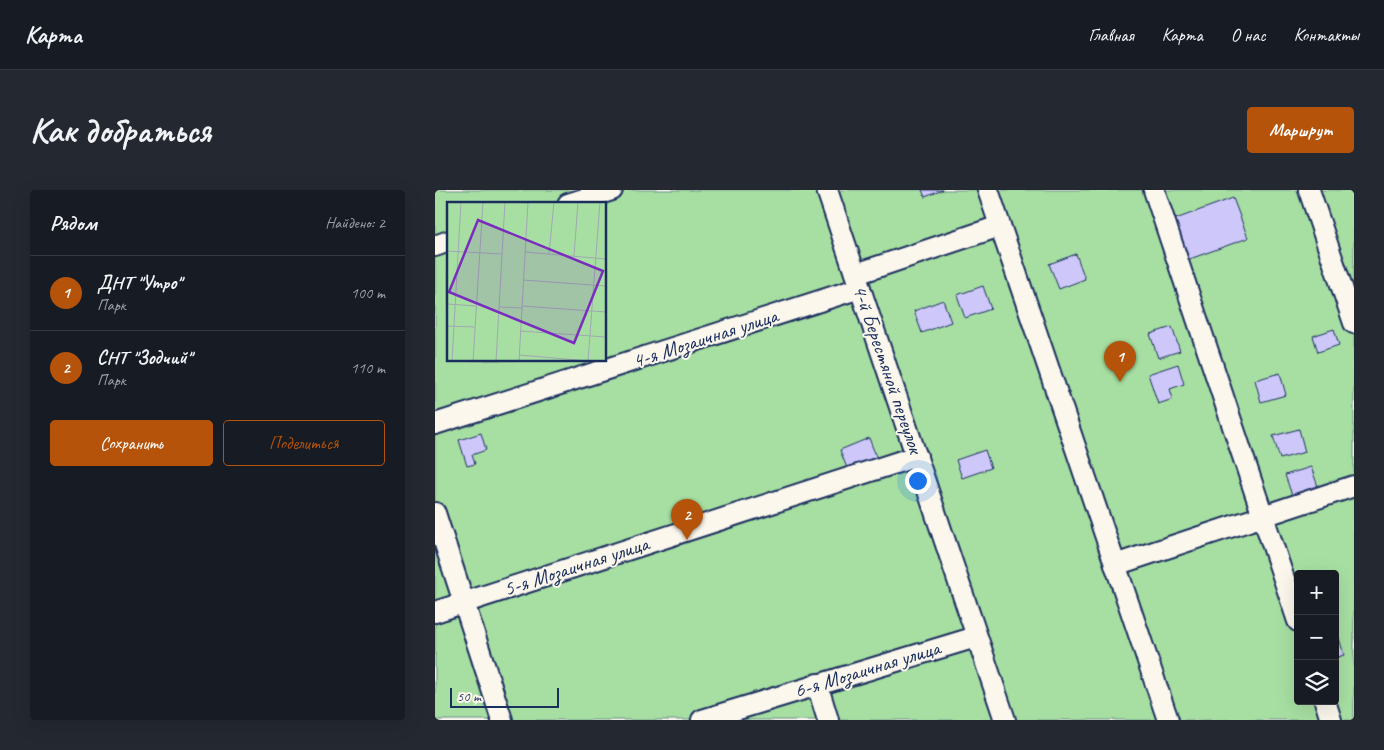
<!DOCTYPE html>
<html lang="ru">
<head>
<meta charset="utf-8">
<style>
	body { margin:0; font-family:Caveat,sans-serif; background:#242831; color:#f1f3f6 }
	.controls { position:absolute; right:15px; bottom:15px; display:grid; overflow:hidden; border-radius:5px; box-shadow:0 5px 20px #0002 }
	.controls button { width:45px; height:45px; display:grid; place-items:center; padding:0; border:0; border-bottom:1px solid #363941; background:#171b24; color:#f1f3f6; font:25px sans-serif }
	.scale { position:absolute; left:15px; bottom:12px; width:109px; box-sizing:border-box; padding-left:5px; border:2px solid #1b2f5e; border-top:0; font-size:14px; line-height:18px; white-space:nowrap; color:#1b2f5e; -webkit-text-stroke:4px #fbf7ec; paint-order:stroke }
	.you { position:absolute; left:482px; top:290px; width:18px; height:18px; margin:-12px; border:4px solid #fff; border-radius:50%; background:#1a73e8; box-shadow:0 0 0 8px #1a73e833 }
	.badge { display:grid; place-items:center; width:32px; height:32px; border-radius:50%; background:#b45309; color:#fff; font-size:16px; font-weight:700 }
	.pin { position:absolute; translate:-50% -41px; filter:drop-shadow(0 1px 2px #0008) }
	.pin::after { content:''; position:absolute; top:26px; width:18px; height:15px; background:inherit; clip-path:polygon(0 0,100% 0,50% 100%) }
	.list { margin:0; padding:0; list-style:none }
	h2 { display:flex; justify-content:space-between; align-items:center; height:65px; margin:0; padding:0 20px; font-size:21px }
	h2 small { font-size:16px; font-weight:400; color:#9ea1a6 }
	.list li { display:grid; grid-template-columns:32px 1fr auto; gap:15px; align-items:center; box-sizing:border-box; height:75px; padding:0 20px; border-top:1px solid #363941 }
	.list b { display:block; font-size:19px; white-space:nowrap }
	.list p { margin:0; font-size:16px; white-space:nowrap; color:#9ea1a6 }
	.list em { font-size:16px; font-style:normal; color:#9ea1a6 }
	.actions { display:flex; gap:10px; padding:15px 20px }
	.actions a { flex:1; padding:11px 0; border:1px solid #b45309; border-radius:5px; text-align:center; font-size:18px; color:#b45309 }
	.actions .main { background:#b45309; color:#fff }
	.icon { flex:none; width:28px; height:28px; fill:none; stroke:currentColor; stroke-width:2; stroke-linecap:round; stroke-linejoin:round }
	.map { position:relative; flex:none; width:919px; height:530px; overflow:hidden; border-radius:5px }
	header { display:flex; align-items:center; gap:30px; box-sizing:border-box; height:70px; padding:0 25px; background:#171b24; border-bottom:1px solid #363941 }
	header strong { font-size:24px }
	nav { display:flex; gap:28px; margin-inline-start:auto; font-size:18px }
	.intro { display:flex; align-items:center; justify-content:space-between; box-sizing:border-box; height:120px; padding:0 30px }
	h1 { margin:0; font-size:35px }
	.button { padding:12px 22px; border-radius:5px; background:#b45309; color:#fff; font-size:18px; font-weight:700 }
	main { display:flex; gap:30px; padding:0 30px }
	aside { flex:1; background:#171b24; border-radius:5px; box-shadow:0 5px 20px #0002 }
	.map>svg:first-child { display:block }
</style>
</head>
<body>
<header>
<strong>Карта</strong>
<nav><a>Главная</a><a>Карта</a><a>О нас</a><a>Контакты</a></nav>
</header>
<div class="intro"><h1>Как добраться</h1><a class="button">Маршрут</a></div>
<main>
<aside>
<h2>Рядом<small>Найдено: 2</small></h2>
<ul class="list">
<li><span class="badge">1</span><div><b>ДНТ &quot;Утро&quot;</b><p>Парк</p></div><em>100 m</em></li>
<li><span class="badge">2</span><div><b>СНТ &quot;Зодчий&quot;</b><p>Парк</p></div><em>110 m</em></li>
</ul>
<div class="actions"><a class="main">Сохранить</a><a>Поделиться</a></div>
</aside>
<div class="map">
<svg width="919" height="530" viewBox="0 0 919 530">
	<rect width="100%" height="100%" fill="#fbf7ec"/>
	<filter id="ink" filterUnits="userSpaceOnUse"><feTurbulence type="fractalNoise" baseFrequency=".02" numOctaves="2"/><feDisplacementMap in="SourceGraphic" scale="10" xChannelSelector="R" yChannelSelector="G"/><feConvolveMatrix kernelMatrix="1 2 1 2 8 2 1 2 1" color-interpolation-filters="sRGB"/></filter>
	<g filter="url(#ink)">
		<path fill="#a7dfa2" stroke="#618780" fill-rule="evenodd" d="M 0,0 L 919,0 L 919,530 L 0,530 ZM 14,14 L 170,14 L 170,170 L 14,170 ZM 863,384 L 900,384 L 900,511 L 863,511 Z"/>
		<g fill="#cec8fa" stroke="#1b2f5e">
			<path d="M 487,0 L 508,0 L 490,7 Z"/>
			<path d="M 798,8 L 813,48 L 752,70 L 738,30 Z"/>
			<path d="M 641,64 L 650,89 L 624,99 L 614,74 Z"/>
			<path d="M 548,96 L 556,119 L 530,128 L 522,105 Z"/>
			<path d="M 508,110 L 516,132 L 487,143 L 479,121 Z"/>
			<path d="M 737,137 L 745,161 L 723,168 L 715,144 Z"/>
			<path d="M 899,139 L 904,155 L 883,162 L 878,146 Z"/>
			<path d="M 743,174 L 749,194 L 735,199 L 738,209 L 723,214 L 713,184 Z"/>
			<path d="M 845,183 L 851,205 L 826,212 L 820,190 Z"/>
			<path d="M 864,239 L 870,262 L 845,269 L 838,246 Z"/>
			<path d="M 46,243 L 51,260 L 37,265 L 40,274 L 32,276 L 24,250 Z"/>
			<path d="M 434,248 L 444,274 L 415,286 L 405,260 Z"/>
			<path d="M 550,260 L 556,278 L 527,288 L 521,270 Z"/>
			<path d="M 876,277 L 885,302 L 859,311 L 850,285 Z"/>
			<path d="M 904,448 L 909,465 L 900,468 L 900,449 Z"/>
		</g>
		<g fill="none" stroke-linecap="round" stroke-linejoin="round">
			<defs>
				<g id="minor">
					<path d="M 392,0 L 570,530"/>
					<path d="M 553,0 L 733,530"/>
					<path d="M 719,0 L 863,431"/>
					<path d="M 874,0 L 919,133"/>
					<path d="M 133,14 L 177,0"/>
					<path d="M 0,56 L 14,51"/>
					<path d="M 421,84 L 565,36"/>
					<path d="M 0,234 L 425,98"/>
					<path d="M 0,323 L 67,530"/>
					<path d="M 680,375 L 919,296"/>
					<path d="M 0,422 L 482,266"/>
					<path d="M 382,494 L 393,530"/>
					<path d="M 890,511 L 896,530"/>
					<path d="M 267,530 L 541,447"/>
				</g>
			</defs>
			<use href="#minor" stroke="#1b2f5e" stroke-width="24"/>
			<use href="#minor" stroke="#fbf7ec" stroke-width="20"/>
		</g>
	</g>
	<g text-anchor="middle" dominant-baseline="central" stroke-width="4" stroke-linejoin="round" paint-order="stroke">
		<g font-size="21" fill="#1b2f5e" stroke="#fbf7ec">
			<text transform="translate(270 148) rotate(-18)">4-я Мозаичная улица</text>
			<text transform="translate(453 179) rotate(71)">4-й Берестяной переулок</text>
			<text transform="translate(141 376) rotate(-18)">5-я Мозаичная улица</text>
			<text transform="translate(432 479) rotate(-17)">6-я Мозаичная улица</text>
		</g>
	</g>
	<g transform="translate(12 12)">
		<rect width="159" height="159" fill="#fbf7ec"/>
		<path d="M 0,0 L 159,0 L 159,159 L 0,159 Z" fill="#a7dfa2"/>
		<path fill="none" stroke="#a1a7b3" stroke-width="1" d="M 65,0 L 81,1M 0,49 L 55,52M 78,50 L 159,57M 102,52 L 107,0M 127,54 L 131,0M 76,78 L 159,84M 0,102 L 29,104M 75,104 L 159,110M 52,105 L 75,106M 0,124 L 28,125M 73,129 L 159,135M 72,153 L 142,159M 5,159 L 14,0M 26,159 L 36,0M 49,159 L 58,0M 72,159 L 81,0M 141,159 L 153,0"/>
		<path fill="#7b2cbf" fill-opacity="0.15" stroke="#7b2cbf" stroke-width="2.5" d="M 31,18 L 156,69 L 127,141 L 2,90 Z"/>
		<rect width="159" height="159" fill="none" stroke="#1b2f5e" stroke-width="2.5"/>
	</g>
</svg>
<div class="controls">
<button>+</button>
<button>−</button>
<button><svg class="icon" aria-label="layers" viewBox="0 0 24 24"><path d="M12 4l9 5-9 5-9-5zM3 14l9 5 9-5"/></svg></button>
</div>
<div class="scale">50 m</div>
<div class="you"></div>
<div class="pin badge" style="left:685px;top:192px">1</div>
<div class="pin badge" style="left:252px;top:350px">2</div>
</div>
</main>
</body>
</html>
